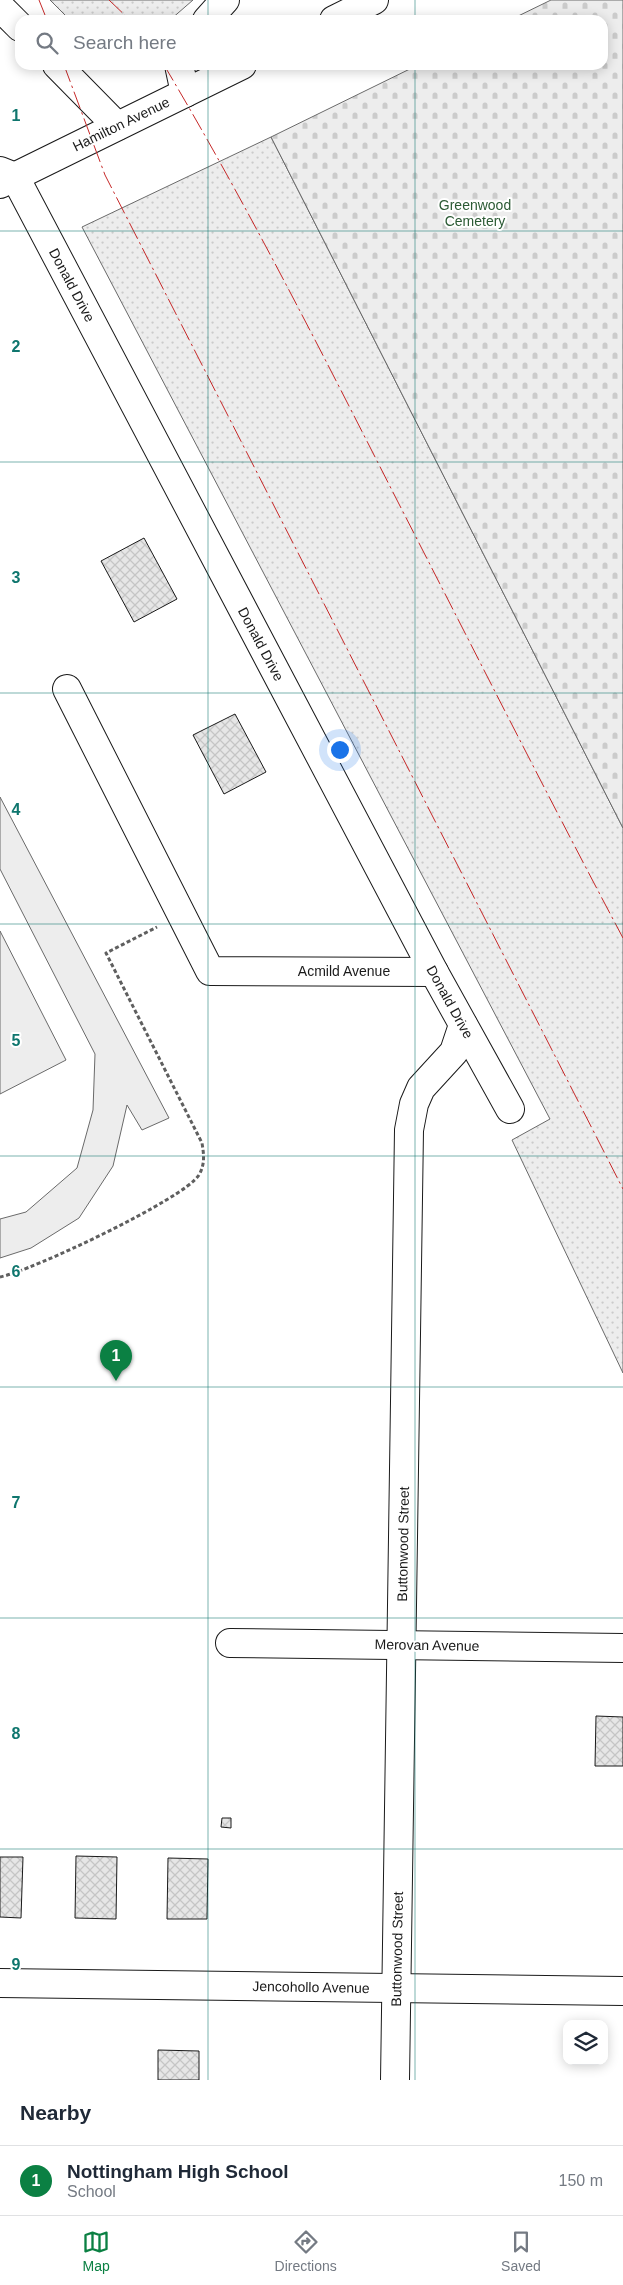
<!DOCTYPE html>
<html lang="en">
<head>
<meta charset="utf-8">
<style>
	body { margin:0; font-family:Helvetica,sans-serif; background:#f6f6f7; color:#1f2937 }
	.controls { position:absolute; right:15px; bottom:15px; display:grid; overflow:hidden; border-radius:10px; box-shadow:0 2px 12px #0003 }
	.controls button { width:45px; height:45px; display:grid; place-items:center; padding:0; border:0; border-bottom:1px solid #e0e1e3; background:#fff; color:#1f2937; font:25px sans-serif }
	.you { position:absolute; left:339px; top:749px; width:18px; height:18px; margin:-12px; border:4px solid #fff; border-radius:50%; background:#1a73e8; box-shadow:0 0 0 8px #1a73e833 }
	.badge { display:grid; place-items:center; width:32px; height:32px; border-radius:50%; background:#0b8043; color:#fff; font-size:16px; font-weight:700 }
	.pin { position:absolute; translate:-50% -41px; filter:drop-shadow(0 1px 2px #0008) }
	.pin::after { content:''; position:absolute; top:26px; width:18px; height:15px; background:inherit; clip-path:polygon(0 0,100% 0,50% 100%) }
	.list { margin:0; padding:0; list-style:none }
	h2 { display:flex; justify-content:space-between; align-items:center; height:65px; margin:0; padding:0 20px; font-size:21px }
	h2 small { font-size:16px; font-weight:400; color:#747a83 }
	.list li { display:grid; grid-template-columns:32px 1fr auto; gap:15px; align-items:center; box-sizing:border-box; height:70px; padding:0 20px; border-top:1px solid #e0e1e3 }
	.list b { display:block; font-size:19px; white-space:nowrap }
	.list p { margin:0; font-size:16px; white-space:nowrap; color:#747a83 }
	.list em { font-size:16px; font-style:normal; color:#747a83 }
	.icon { flex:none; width:28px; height:28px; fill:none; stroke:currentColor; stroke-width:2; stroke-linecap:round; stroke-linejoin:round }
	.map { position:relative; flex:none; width:623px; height:2080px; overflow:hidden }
	.search { position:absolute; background:#fff; box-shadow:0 2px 12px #0003; left:15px; right:15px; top:15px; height:55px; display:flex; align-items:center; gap:12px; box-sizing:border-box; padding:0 18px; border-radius:15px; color:#747a83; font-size:19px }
	.sheet { height:135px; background:#fff }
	nav { display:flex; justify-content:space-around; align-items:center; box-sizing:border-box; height:70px; border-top:1px solid #e0e1e3; background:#fff; font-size:14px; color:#747a83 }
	nav a { display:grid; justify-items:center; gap:2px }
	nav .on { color:#0b8043 }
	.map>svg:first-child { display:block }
</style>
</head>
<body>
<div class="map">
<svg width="623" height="2080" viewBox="0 0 623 2080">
	<defs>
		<pattern id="grass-dots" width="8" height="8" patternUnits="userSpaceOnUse" patternTransform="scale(1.25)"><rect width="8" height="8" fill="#ededed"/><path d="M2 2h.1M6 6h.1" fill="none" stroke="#cbcbcb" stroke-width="1.8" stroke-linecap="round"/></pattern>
		<pattern id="cemetery-stones" width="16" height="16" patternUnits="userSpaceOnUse" patternTransform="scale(1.25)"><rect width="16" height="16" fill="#ededed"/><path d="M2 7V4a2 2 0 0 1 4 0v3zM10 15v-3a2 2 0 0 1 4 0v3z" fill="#cbcbcb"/></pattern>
		<pattern id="building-cross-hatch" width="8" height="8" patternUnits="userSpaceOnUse" patternTransform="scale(1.25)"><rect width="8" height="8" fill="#e6e6e6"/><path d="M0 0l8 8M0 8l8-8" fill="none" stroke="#c5c5c5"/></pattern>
	</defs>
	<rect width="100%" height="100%" fill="#fff"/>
	<g fill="url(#grass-dots)" stroke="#6a6a6a">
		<path d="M 50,0 L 193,0 L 170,20 L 70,20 Z"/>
		<path d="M 271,137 L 623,828 L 623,1373 L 512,1140 L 550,1119 L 82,227 Z"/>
	</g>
	<path fill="url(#cemetery-stones)" stroke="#6a6a6a" d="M 551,0 L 623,0 L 623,828 L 271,137 L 418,65 L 603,65 L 603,20 L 510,20 Z"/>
	<g fill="#ededed" stroke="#6a6a6a">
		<path d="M 0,797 L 169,1118 L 142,1130 L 127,1105 L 113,1166 L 79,1218 L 31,1248 L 0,1258 L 0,1219 L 26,1212 L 77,1168 L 93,1110 L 95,1054 L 0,869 Z"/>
		<path d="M 0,931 L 66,1060 L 0,1094 Z"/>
	</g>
	<g fill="url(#building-cross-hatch)" stroke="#1a1a1a">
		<path d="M 144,538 L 177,599 L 134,622 L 101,561 Z"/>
		<path d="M 235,714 L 266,772 L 224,794 L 193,735 Z"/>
		<path d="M 596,1716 L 623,1717 L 623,1766 L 595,1766 Z"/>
		<path d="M 222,1818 L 231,1818 L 231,1828 L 221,1827 Z"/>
		<path d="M 76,1856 L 117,1857 L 116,1919 L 75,1918 Z"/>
		<path d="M 0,1857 L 23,1857 L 21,1918 L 0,1917 Z"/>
		<path d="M 168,1858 L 208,1859 L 207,1919 L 167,1919 Z"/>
		<path d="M 158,2050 L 199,2051 L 199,2080 L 158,2080 Z"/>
	</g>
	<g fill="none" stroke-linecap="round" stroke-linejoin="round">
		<defs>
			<g id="minor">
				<path d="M 0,7 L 20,27"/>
				<path d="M 207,20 L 225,0"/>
				<path d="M 57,65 L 117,126"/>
				<path d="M 179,65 L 185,93"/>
				<path d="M 0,171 L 15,177 L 434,972 L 510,1109"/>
				<path d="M 67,689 L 210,971 L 434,972"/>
				<path d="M 230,1643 L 623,1648"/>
				<path d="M 0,1983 L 623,1991"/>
				<path d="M 395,2080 L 409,1130 L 414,1104 L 421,1088 L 454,1052 L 463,1025"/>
			</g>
			<g id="major">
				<path d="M 334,20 L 374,0"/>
				<path d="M 0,184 L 242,65"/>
			</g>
		</defs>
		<use href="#minor" stroke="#1a1a1a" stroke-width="30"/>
		<use href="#major" stroke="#1a1a1a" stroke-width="30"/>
		<path stroke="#5f5f5f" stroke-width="3" stroke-dasharray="4 2.5" stroke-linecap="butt" d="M 0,1277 C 31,1271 184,1199 199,1175 C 205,1164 204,1155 202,1143 L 106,953 L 157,927"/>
		<use href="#minor" stroke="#fff" stroke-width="28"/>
		<use href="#major" stroke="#fff" stroke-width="28"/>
		<g stroke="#c62828" stroke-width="1" stroke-dasharray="18 4 2.5 4" stroke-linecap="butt">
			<path d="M 39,0 L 47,20"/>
			<path d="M 109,0 L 130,20"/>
			<path d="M 64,65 L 105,175 L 623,1189"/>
			<path d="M 164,65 C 249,208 324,357 400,506 C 474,650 547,795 623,938"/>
		</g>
	</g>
	<path fill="none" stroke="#0f766e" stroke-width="1" stroke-opacity="0.55" d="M 208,0 L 208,20M 415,0 L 415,20M 208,65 L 208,2080M 415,65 L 415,2080M 0,231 L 623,231M 0,462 L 623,462M 0,693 L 623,693M 0,924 L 623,924M 0,1156 L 623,1156M 0,1387 L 623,1387M 0,1618 L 623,1618M 0,1849 L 623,1849"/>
	<g text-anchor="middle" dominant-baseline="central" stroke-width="4" stroke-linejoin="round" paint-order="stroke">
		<g font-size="14" fill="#1a1a1a" stroke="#fff">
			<text transform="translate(121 124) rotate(-26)">Hamilton Avenue</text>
			<text transform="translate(72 285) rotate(62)">Donald Drive</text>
			<text transform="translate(261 644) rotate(62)">Donald Drive</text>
			<text x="344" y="971">Acmild Avenue</text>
			<text transform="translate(450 1002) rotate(61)">Donald Drive</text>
			<text transform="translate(403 1544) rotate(-89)">Buttonwood Street</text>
			<text transform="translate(427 1645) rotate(1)">Merovan Avenue</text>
			<text transform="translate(397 1949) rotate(-89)">Buttonwood Street</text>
			<text transform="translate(311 1987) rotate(1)">Jencohollo Avenue</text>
		</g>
		<g font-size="14" fill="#2b5a34" stroke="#fff">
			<text x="475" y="205">Greenwood<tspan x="475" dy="16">Cemetery</tspan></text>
		</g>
	</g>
	<g font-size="16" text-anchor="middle" font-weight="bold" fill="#0f766e" stroke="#fff" stroke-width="4" stroke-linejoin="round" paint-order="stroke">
		<text x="16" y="121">1</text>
		<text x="16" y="352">2</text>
		<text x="16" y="583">3</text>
		<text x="16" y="815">4</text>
		<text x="16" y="1046">5</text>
		<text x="16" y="1277">6</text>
		<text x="16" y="1508">7</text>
		<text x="16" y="1739">8</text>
		<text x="16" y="1970">9</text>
	</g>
</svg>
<div class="controls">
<button><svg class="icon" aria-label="layers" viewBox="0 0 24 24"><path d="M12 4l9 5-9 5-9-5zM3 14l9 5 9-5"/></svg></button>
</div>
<div class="you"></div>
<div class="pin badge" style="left:116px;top:1381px">1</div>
<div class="search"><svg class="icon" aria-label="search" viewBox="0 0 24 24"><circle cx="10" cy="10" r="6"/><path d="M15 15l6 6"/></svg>Search here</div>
</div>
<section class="sheet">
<h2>Nearby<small></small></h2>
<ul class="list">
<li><span class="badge">1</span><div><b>Nottingham High School</b><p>School</p></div><em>150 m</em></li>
</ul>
</section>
<nav>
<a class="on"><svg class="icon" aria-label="map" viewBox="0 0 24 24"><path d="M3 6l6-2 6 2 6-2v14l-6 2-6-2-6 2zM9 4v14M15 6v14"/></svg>Map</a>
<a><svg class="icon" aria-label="directions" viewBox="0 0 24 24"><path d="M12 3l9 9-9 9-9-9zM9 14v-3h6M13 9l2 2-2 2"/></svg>Directions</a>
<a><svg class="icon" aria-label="saved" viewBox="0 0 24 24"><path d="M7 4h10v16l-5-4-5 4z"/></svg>Saved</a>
</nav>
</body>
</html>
